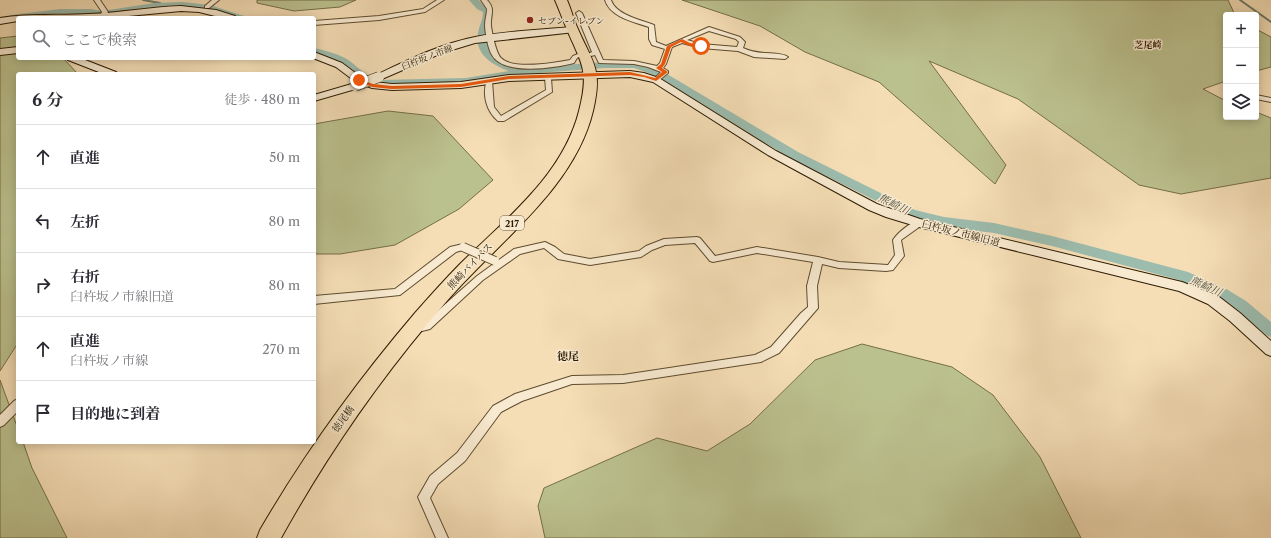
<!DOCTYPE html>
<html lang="ja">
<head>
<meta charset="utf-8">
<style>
	body { margin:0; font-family:"Libre Caslon Text","Noto Serif JP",serif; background:#f2f2f3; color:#2b2b33 }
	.controls { position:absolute; right:12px; top:12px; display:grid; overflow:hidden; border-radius:4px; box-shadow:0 2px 10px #0003 }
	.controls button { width:36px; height:36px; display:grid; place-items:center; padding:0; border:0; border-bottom:1px solid #e1e1e2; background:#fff; color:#2b2b33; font:20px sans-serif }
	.stop { position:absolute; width:12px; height:12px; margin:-9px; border:3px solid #ea580c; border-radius:50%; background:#fff }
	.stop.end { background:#ea580c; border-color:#fff; box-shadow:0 1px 4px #0008 }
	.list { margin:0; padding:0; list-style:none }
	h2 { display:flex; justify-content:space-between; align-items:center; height:52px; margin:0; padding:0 16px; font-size:17px }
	h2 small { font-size:13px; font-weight:400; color:#7c7c81 }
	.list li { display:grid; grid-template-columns:26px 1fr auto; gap:12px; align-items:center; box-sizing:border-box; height:64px; padding:0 16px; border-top:1px solid #e1e1e2 }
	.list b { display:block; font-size:15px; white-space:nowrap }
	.list p { margin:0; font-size:13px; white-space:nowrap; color:#7c7c81 }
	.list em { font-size:13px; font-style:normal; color:#7c7c81 }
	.icon { flex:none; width:22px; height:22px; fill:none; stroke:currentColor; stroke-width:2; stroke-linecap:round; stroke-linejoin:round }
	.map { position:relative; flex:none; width:1271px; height:538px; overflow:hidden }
	.search { position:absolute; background:#fff; box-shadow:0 2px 10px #0003; left:16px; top:16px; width:300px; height:44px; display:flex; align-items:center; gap:10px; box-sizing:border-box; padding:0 14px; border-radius:4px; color:#7c7c81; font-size:15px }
	.panel { position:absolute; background:#fff; box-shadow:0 2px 10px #0003; left:16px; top:72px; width:300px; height:372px; border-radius:4px }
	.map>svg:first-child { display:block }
</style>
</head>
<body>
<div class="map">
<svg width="1271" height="538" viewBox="0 0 1271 538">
	<rect width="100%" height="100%" fill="#f5deb6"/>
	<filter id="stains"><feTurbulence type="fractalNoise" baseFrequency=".005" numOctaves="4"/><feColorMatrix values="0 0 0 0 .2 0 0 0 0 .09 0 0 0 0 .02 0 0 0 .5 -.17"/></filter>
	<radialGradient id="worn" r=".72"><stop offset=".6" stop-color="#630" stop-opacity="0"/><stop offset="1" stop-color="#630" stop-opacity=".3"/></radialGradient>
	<g fill="#bbc18e" stroke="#746e48">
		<path d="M 257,0 L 356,0 L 340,7 L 294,11 L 257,3 Z"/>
		<path d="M 682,0 L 1228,0 L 1235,15 L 1226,15 L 1226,81 L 1203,89 L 1226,101 L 1226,117 L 1256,117 L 1256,112 L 1271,118 L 1271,178 L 1181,194 L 1139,185 L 1018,99 L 929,61 L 1006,165 L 995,184 L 879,82 L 805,52 L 760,26 Z"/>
		<path d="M 1256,29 L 1271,37 L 1271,67 L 1256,71 Z"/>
		<path d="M 18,36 L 18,58 L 63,58 L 78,74 L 18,74 L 18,343 L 0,371 L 0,38 Z"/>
		<path d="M 388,111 L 433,116 L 493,180 L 459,209 L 395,245 L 340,254 L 314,254 L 314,124 Z"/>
		<path d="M 862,344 L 952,367 L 993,395 L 1040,457 L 1081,538 L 545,538 L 538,506 L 544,488 L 657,438 L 707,451 L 750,424 L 815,360 Z"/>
		<path d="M 0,380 L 18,429 L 18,442 L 23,442 L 32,468 L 67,538 L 0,538 Z"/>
	</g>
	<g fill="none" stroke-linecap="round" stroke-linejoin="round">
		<g stroke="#6f7c69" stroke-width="2">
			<path d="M 143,0 L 160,3"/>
			<path d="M 1240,0 L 1271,22"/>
			<path d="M 213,5 L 218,0"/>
		</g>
		<g fill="#9cbcae" fill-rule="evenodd">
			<path d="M 469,0 L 479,0 L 483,5 L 493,11 C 493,19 490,25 488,32 C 483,55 505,63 523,68 L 604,62 L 639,63 L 662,71 L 798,152 L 915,210 L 944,217 L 994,223 L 1052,236 L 1188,272 L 1228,290 L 1246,301 L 1271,322 L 1271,337 L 1266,335 L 1236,309 L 1218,298 L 1179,280 L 1052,246 L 994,233 L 944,227 L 906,216 L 790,158 L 654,75 L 634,68 L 604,68 L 525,74 L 466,84 L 380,86 L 365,82 L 336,62 L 314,54 L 314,48 C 324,50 335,53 345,58 C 357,65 366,78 380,80 L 466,78 L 509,71 C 492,65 474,54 478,33 C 479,26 483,20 483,12 L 477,9 Z"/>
			<path d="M 182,2 L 210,5 L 244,16 L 246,18 L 232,18 L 209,11 L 182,7 L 154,9 L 102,17 L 90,15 L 60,15 L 35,18 L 18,18 L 18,20 L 12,21 L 7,18 L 12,15 L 60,9 L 91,9 L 102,11 L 154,3 Z"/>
		</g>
		<defs>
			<g id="street">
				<path d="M 94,0 L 100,0 L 108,12 L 105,17 L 100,16 L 102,12 Z"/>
				<path d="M 212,0 L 219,0 L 209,8 L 205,8 L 205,6 Z"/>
				<path d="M 437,0 L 444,0 L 425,12 L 379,20 L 314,25 L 314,21 L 379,16 L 423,9 Z"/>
				<path d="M 481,0 L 487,0 C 496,9 490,15 491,26 C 492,33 496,53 501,58 C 513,70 554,63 570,60 L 573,56 L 578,54 L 581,56 L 577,58 L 574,63 C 554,68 504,76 492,55 C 488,49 485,31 485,25 C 485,19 487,14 487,9 Z"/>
				<path d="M 605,0 L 611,0 C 616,15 641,20 654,25 L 656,42 L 666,46 L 709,27 L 740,37 L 745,42 L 743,48 C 758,56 780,51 788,57 L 785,59 L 754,57 L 738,51 L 701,48 L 682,43 L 672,47 L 666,64 L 663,68 L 668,71 L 668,73 L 658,81 L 654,81 L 654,79 L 661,72 L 648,67 L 634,64 L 599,63 L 595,55 L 591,56 L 588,54 L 592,52 L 576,13 L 579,11 L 582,13 L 603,60 L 634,61 L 657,66 L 660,63 L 665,49 L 652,45 L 649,39 L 649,27 C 634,22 610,17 605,0 ZM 709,31 L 736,39 L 739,42 L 737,47 L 701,44 L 687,40 Z"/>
				<path d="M 548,76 L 551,78 L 552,92 L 504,121 L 498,121 C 486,111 482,94 487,80 L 491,80 L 492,81 L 494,107 L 501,116 L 546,90 L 545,78 Z"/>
				<path d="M 1256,95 L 1271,98 L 1271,102 L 1256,99 Z"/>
				<path d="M 919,220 L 922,221 L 923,223 L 922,225 L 901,240 L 904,256 L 893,270 L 886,271 L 839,268 L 822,264 L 817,286 L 818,308 L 779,353 L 761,362 L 623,383 L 572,384 L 522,401 L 501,412 L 465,461 L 438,484 L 430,498 L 448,538 L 436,538 L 418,497 L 430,476 L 457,453 L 493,406 L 515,394 L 572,376 L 623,375 L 755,355 L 771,347 L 801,313 L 808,307 L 807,286 L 813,262 L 757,253 L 713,262 L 710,261 L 695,243 L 665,245 L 652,250 L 641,257 L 590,265 L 558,259 L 544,248 L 520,254 L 483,280 L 430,329 L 422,331 L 413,329 L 411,326 L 413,323 L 424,323 L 477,276 L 514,249 L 545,242 L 555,247 L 564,254 L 590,259 L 639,251 L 646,246 L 664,239 L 697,237 L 700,238 L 715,256 L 757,247 L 818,257 L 839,262 L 888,265 L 895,255 L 893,240 C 898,232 910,223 919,220 Z"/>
				<path d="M 463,244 L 466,245 L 467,247 L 466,249 L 456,252 L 400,295 L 314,304 L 314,296 L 395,289 L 450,247 Z"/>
				<path d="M 18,399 L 18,411 L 4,425 L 0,427 L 0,415 L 14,401 Z"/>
			</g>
			<g id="secondary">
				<path d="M 181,6 L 216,10 L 235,16 L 236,18 L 223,18 L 199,12 L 181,11 L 107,18 L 18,18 L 18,21 L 0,24 L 0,18 C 30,13 59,16 89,14 C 120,13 150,7 181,6 Z"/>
				<path d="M 572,27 L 575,28 L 577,30 L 575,32 L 475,43 L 442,53 L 382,79 L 376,79 L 374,77 L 376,75 C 408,60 440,44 475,37 C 507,31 540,30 572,27 Z"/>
				<path d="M 18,47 L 18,53 L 0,55 L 0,49 Z"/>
				<path d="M 314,52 L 342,63 L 362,78 L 374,82 L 392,84 L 461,82 L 509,75 L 630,71 L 644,73 L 659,78 L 776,151 L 877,204 L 920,219 L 1182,282 L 1218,296 L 1240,313 L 1271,341 L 1271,356 L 1266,354 L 1230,321 L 1208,304 L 1179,291 L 919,227 L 886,217 L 869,210 L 768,155 L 653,82 L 630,77 L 509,81 L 461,88 L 392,90 L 372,88 L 356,82 L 336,67 L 313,58 Z"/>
				<path d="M 66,58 L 80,58 L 116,72 L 118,74 L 104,74 L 68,60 Z"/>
				<path d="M 355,83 L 359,84 L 360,86 L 359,88 L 314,101 L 314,95 Z"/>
			</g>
			<path id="highway" d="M 555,0 L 567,0 C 571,9 573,18 577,27 C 593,64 603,68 593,111 C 577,177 520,225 474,272 C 458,288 443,305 428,323 C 372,390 323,462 281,538 L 257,538 L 260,530 C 305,453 357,381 415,313 C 430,296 445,279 461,263 C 506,219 563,175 579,111 C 590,68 581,64 566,27 C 562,18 559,9 555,0 Z"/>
		</defs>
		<use href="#street" stroke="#5e4c2f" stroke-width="2"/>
		<use href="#secondary" stroke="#2c1b02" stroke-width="2"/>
		<use href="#highway" stroke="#2c1b02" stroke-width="2"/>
		<use href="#street" fill="#f8ead0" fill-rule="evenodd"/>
		<use href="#secondary" fill="#f8ead0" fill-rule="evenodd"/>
		<use href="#highway" fill="#f5deb6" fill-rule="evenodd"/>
		<defs>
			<path id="street-bridge" d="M 463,247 L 495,261"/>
			<path id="secondary-bridge" d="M 355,86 L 379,77"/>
		</defs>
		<use href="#street-bridge" stroke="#5e4c2f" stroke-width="10" stroke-linecap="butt"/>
		<use href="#secondary-bridge" stroke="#2c1b02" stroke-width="11" stroke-linecap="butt"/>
		<use href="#street-bridge" stroke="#f8ead0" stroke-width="8"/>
		<use href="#secondary-bridge" stroke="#f8ead0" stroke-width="10"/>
	</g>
	<path fill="#ea580c" d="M 682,39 L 690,43 L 704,46 C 697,49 688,46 681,42 L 671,47 L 665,64 L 662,68 L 668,72 L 656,81 L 644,77 L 630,75 L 509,79 L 461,87 L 392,89 L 372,87 L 357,80 L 359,79 L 373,84 L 392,86 L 461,84 L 509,76 L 630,72 L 655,78 L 662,72 L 656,68 L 661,64 L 667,46 Z"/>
	<circle fill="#8f2418" stroke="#f8ead0" stroke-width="1.5" cx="530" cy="20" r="4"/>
	<g text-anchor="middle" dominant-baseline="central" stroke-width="3" stroke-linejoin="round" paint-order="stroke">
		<g font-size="9" fill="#2c1b02" stroke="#f8ead0" text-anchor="start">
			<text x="538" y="20">セブン-イレブン</text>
		</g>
		<g font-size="9" font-weight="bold" fill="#2c1b02" stroke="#f8ead0">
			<text x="1148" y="44">芝尾崎</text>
		</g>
		<g font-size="9" fill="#2c1b02" stroke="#f8ead0">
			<text transform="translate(427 57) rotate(-21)">臼杵坂ノ市線</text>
		</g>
		<rect fill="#f8ead0" stroke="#695940" stroke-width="1" x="500" y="216" width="24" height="14" rx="3"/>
		<g font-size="9" font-weight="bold" fill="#2c1b02">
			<text x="512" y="223">217</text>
		</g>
		<g font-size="10" fill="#2c1b02" stroke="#f8ead0">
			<text transform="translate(961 233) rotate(14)">臼杵坂ノ市線旧道</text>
			<text transform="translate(470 266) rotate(-46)">熊崎バイパス</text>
			<text transform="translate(343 419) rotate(-54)">徳尾橋</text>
		</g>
		<g font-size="11" font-style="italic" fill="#53533e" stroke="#f8ead0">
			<text transform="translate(894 204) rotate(26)">熊崎川</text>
			<text transform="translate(1206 286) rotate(24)">熊崎川</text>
		</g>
		<g font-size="11" font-weight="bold" fill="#2c1b02" stroke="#f8ead0">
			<text x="568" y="356">徳尾</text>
		</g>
	</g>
	<rect width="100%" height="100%" filter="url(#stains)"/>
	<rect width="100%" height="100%" fill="url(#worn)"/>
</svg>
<div class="controls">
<button>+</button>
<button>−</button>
<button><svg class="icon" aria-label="layers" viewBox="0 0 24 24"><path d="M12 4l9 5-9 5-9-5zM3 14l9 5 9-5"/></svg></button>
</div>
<div class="stop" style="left:701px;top:46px"></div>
<div class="stop end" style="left:359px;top:80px"></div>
<div class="search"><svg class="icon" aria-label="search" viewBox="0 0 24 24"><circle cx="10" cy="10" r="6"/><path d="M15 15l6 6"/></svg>ここで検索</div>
<section class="panel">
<h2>6 分<small>徒歩 · 480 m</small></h2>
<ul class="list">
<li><svg class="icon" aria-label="ahead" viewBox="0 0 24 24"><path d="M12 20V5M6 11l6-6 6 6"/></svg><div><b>直進</b></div><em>50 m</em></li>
<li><svg class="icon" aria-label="left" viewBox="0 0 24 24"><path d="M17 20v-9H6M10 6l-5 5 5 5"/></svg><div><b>左折</b></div><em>80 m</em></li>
<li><svg class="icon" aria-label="right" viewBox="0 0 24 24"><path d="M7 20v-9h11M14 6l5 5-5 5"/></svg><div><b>右折</b><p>臼杵坂ノ市線旧道</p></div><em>80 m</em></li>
<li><svg class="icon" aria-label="ahead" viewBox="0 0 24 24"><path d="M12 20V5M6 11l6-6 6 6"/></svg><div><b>直進</b><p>臼杵坂ノ市線</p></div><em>270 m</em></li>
<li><svg class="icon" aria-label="arrive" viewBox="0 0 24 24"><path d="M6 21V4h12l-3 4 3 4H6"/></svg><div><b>目的地に到着</b></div></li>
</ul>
</section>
</div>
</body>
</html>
